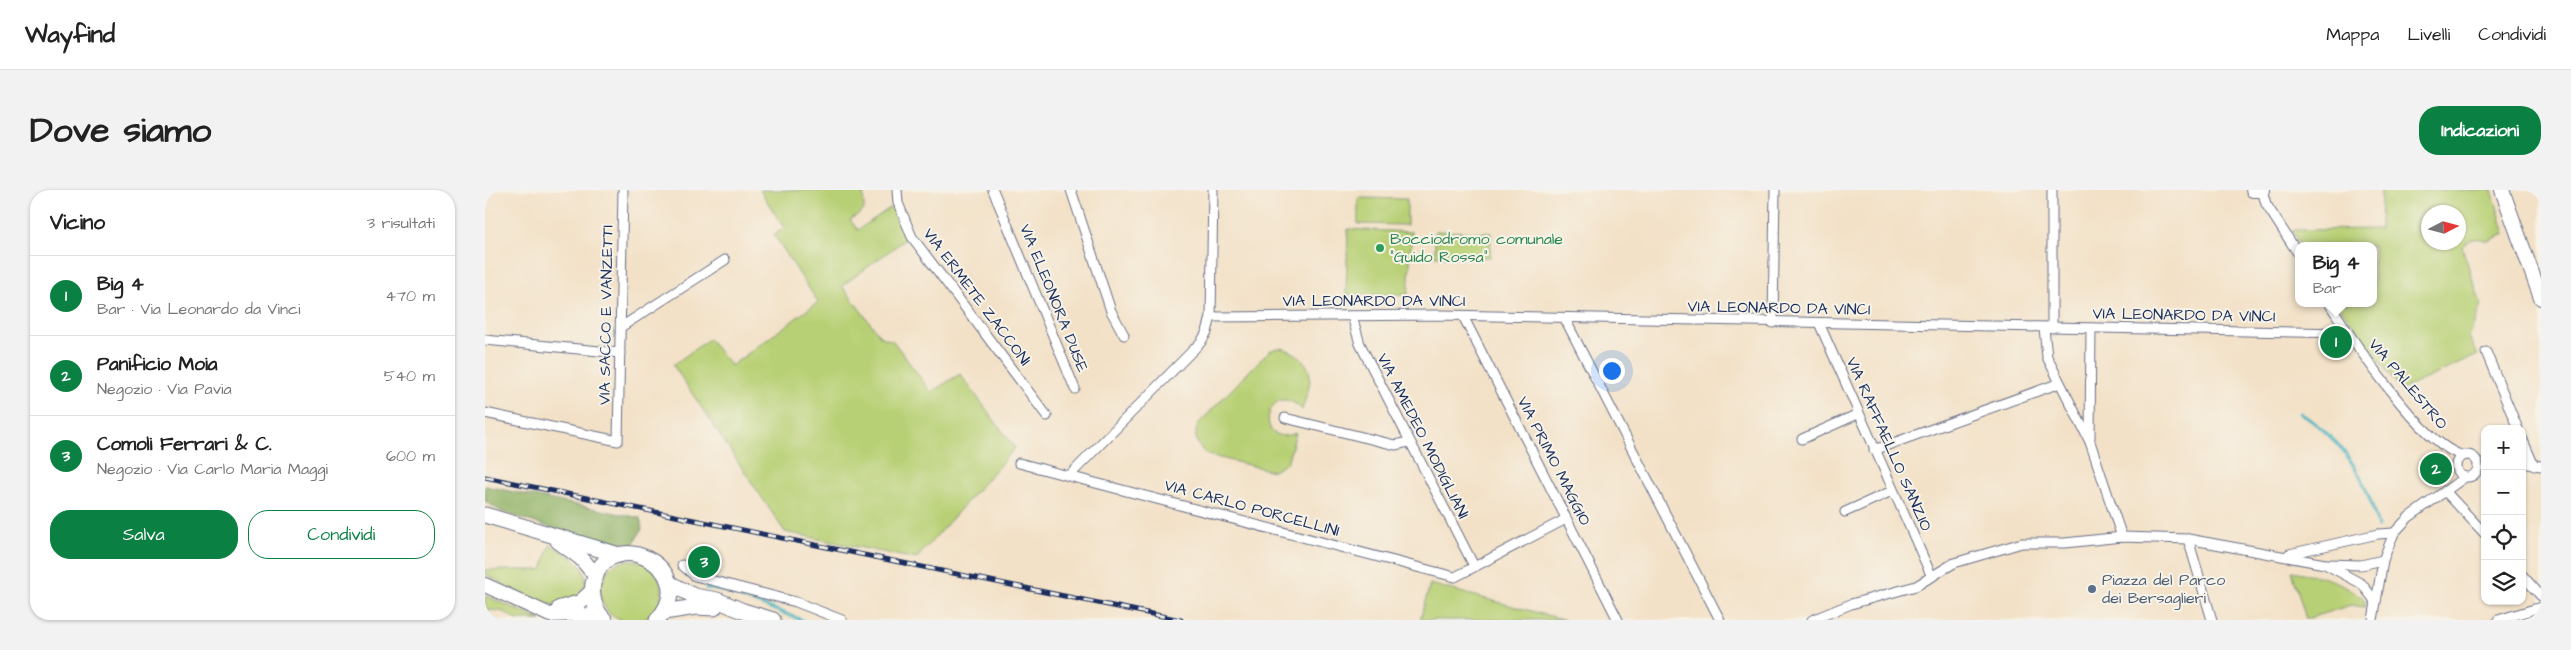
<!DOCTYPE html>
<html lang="it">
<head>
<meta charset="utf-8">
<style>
	body { margin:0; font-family:"Architects Daughter",sans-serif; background:#f2f2f2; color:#222 }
	.controls { position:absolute; right:15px; bottom:15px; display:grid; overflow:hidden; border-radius:10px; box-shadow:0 1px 4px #0004 }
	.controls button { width:45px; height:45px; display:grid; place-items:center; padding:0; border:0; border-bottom:1px solid #e0e0e0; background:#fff; color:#222; font:25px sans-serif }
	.compass { position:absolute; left:1936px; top:15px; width:45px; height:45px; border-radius:50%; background:#fff; box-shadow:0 1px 4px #0004; rotate:84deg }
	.you { position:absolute; left:1126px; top:180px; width:18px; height:18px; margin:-12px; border:4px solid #fff; border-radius:50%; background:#1a73e8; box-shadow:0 0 0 8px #1a73e833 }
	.badge { display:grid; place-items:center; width:32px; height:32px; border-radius:50%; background:#0b8043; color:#fff; font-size:16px; font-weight:700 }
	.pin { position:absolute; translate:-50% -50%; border:2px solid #fff; box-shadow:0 1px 5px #0006 }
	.popup { position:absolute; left:1810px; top:52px; width:82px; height:65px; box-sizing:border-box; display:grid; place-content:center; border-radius:10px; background:#fff; filter:drop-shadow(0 1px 4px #0005); font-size:16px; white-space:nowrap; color:#767676 }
	.popup b { font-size:19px; color:#222 }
	.popup::after { content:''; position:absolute; left:50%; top:100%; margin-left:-10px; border:10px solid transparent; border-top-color:#fff }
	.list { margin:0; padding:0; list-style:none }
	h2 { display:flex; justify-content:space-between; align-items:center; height:65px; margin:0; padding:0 20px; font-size:21px }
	h2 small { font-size:16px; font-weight:400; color:#767676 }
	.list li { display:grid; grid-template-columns:32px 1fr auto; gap:15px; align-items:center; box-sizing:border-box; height:80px; padding:0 20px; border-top:1px solid #e0e0e0 }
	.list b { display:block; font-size:19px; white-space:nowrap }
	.list p { margin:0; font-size:16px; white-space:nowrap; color:#767676 }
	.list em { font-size:16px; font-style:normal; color:#767676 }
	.actions { display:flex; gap:10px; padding:15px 20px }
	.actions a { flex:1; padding:11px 0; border:1px solid #0b8043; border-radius:20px; text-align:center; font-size:18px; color:#0b8043 }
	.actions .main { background:#0b8043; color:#fff }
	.icon { flex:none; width:28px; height:28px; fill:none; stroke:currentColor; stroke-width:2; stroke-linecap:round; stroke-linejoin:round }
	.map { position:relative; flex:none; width:2056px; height:430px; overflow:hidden; border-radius:20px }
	header { display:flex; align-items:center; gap:30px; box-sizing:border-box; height:70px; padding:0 25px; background:#fff; border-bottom:1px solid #e0e0e0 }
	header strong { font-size:24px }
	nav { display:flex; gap:28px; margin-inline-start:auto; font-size:18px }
	.intro { display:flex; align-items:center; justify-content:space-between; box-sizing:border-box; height:120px; padding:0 30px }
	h1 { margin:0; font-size:35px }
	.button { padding:12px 22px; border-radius:20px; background:#0b8043; color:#fff; font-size:18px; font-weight:700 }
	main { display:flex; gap:30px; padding:0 30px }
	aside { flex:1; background:#fff; border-radius:20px; box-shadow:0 1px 4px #0004 }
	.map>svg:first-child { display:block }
</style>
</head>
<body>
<header>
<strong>Wayfind</strong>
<nav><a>Mappa</a><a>Livelli</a><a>Condividi</a></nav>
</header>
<div class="intro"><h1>Dove siamo</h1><a class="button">Indicazioni</a></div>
<main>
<aside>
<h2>Vicino<small>3 risultati</small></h2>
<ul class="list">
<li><span class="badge">1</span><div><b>Big 4</b><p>Bar · Via Leonardo da Vinci</p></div><em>470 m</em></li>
<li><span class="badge">2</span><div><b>Panificio Moia</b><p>Negozio · Via Pavia</p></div><em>540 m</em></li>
<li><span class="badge">3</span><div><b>Comoli Ferrari &amp; C.</b><p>Negozio · Via Carlo Maria Maggi</p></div><em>600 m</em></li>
</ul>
<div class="actions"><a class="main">Salva</a><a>Condividi</a></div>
</aside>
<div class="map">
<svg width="2056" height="430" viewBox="0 0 2056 430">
	<rect width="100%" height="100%" fill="#f7f3e8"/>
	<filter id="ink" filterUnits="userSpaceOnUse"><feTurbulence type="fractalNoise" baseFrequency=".02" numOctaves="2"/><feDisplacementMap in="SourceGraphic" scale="10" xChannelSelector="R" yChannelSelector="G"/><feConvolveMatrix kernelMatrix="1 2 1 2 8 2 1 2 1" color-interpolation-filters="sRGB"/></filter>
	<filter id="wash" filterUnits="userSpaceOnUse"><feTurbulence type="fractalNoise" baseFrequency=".0096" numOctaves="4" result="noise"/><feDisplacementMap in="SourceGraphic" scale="20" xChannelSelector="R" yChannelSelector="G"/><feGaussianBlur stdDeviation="1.12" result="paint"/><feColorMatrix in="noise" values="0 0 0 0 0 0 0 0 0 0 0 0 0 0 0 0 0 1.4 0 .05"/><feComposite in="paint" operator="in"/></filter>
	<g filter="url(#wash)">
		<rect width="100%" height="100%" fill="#f3e1c7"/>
		<g fill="#b8d075" stroke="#6a806a" fill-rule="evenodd">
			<path d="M 275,0 L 378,0 L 379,20 L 365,30 L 373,40 L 409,15 L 422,48 L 357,96 L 396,147 L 408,151 L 446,202 L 475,184 L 530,258 L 431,369 L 300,342 L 188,175 L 224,149 L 246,176 L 333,112 L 289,45 L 299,38 Z"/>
			<path d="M 1896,0 L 2007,0 L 2020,44 L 2002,51 C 1992,46 1984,49 1977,57 L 1996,114 L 1984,147 L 1993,165 L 1916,200 L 1852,113 L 1888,113 L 1888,56 L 1816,56 L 1807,40 L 1895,39 ZM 1944,22 L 1974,22 L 1974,52 L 1944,52 Z"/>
			<path d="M 873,8 L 922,9 L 922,35 L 873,34 Z"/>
			<path d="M 863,39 L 927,42 L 923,105 L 861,105 Z"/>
			<path d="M 950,41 L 1006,43 L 1005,67 L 950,66 Z"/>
			<path d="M 792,158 C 807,158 825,171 825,188 C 825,198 820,210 817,220 C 783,183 765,261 811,243 L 802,273 L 788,281 L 723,265 C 711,256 709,248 713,234 L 784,161 Z"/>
			<path d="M 65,355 C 86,365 109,378 98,404 C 92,407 84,413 77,414 C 51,419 22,395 0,384 L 0,380 L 57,380 Z"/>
			<circle cx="146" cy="401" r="31"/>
			<path d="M 1807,381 C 1838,387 1856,389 1880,410 L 1880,417 L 1866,415 L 1821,429 Z"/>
			<path d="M 945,394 L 1080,430 L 935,430 Z"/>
			<path d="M 0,406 L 6,408 L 56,430 L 32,430 L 19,422 L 0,419 Z"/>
		</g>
		<path fill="#92b266" stroke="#567062" d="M 0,296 L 155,328 L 157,339 L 147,356 L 125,357 L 17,322 L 0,311 Z"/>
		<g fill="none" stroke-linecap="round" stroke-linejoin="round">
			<g stroke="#47b5c3" stroke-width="3">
				<path d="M 1815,223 C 1859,251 1881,286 1893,337"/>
				<path d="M 221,398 L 242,402 L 317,430"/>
			</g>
		</g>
	</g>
	<g filter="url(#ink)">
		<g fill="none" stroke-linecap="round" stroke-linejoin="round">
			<defs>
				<g id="street">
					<path d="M 412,0 L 413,13 L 427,47 L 562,226"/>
					<path d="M 508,0 L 590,199"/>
					<path d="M 586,0 L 626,121 L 639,145"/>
					<path d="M 1567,0 L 1567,138"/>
					<path d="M 1777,0 L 1781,14 L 1814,65"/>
					<path d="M 1844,113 C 1868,151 1937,256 1979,266"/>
					<path d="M 867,126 L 875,154 L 989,376"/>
					<path d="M 978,126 L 1133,430"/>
					<path d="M 726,127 L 956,125 L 1863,143"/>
					<path d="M 1080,129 L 1235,430"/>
					<path d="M 1288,133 L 1290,0"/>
					<path d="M 1334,133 L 1447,387"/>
					<path d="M 136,137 L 240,70"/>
					<path d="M 1559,138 L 1562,167 L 1605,252 L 1637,347"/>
					<path d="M 0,150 L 135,163"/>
					<path d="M 2001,162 L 2033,239"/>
					<path d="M 0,223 L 133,251 L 138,0"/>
					<path d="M 800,228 L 910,255 L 924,252"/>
					<path d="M 2037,248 L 2049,276"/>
					<path d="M 1317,249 L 1373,224"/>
					<path d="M 1605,249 L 1606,138"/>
					<path d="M 1389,260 L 1575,193"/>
					<circle cx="1982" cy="276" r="11"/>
					<path d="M 534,273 L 970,387 L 1081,329"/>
					<path d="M 2037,273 L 2056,276"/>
					<path d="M 585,285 L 716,152 L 722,142 L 726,127 L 728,0"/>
					<path d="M 1960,301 L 2000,344"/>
					<path d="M 1360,322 L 1407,301"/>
					<path d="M 1703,349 L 1727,430"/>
					<path d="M 1804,364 L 1893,344 L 1909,343"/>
					<path d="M 1842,374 L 1876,375 L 1898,370"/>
					<path d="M 197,375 L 210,386 L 311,412 L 357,430"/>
					<path d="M 2037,385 L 2056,406"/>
					<path d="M 1327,430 L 1366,414 L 1431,396 L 1469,373 L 1537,353 L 1580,353 L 1637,347 L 1703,349 L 1840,374 L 1877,394 L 1890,411"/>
					<path d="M 1888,430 L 1898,370 L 1909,343 L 1924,327 L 1980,287"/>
					<path d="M 2013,430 L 2056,417"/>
				</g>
				<g id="secondary">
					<path d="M 1768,0 L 1777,0"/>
					<path d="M 2017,0 L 2056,108"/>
					<path d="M 0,395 L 65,425 L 88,424 L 117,427"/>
					<path d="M 74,418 L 95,412 L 108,400"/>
				</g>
				<g id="primary">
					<path d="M 0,325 L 134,365"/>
					<path d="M 73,351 L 96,368 L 111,386"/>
					<path d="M 184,393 L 209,406 L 232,410 L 258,421 L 288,430"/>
					<path d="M 179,422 L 211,417 L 229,418"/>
					<path d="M 120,430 C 110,421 106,407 108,394 C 121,331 220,378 172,430"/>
				</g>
			</defs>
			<use href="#street" stroke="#676d83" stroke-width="11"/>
			<use href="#secondary" stroke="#676d83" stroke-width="16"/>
			<use href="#primary" stroke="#676d83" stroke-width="17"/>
			<use href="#street" stroke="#fff" stroke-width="9"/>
			<use href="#secondary" stroke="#fff" stroke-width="14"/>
			<use href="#primary" stroke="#fff" stroke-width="15"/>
			<defs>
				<path id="rail" d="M 0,287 L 696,430"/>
			</defs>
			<use href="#rail" stroke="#1b2f5e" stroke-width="5"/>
			<use href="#rail" stroke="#f7f3e8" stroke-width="3" stroke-dasharray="9" stroke-linecap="butt"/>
		</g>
	</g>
	<circle fill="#2e9e5b" stroke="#f7f3e8" stroke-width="2" cx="895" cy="58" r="5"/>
	<circle fill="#5c6f8a" stroke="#f7f3e8" stroke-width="2" cx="1607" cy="399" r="5"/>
	<g text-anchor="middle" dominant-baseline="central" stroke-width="4" stroke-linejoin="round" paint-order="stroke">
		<g font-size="16" fill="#27864d" stroke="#f7f3e8" text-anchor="start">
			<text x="905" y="49">Bocciodromo comunale<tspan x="905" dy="18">"Guido Rossa"</tspan></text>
		</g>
		<g font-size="16" fill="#1b2f5e" stroke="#f7f3e8">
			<text transform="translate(492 107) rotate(53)">VIA ERMETE ZACCONI</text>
			<text transform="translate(569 108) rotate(68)">VIA ELEONORA DUSE</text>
			<text x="889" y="111">VIA LEONARDO DA VINCI</text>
			<text transform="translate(1294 118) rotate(1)">VIA LEONARDO DA VINCI</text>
			<text transform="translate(121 125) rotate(-89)">VIA SACCO E VANZETTI</text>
			<text transform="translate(1699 125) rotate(1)">VIA LEONARDO DA VINCI</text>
			<text transform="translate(1923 194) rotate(50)">VIA PALESTRO</text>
			<text transform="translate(938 246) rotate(63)">VIA AMEDEO MODIGLIANI</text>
			<text transform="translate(1404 254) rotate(66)">VIA RAFFAELLO SANZIO</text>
			<text transform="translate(1069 271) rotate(63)">VIA PRIMO MAGGIO</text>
			<text transform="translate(767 318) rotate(15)">VIA CARLO PORCELLINI</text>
		</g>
		<g font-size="16" fill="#4e5e75" stroke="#f7f3e8" text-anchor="start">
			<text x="1617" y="390">Piazza del Parco<tspan x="1617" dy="18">dei Bersaglieri</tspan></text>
		</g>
	</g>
</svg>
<div class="controls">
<button>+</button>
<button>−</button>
<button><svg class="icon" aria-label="locate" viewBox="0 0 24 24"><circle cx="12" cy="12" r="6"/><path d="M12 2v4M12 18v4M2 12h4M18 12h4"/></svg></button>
<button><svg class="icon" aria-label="layers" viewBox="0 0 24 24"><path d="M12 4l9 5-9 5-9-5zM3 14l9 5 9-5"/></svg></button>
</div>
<svg class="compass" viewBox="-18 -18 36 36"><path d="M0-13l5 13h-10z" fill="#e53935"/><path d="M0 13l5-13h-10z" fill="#767676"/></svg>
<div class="you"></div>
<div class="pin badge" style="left:1851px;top:152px">1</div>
<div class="popup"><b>Big 4</b>Bar</div>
<div class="pin badge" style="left:1951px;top:279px">2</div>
<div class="pin badge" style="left:219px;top:372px">3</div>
</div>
</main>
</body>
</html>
